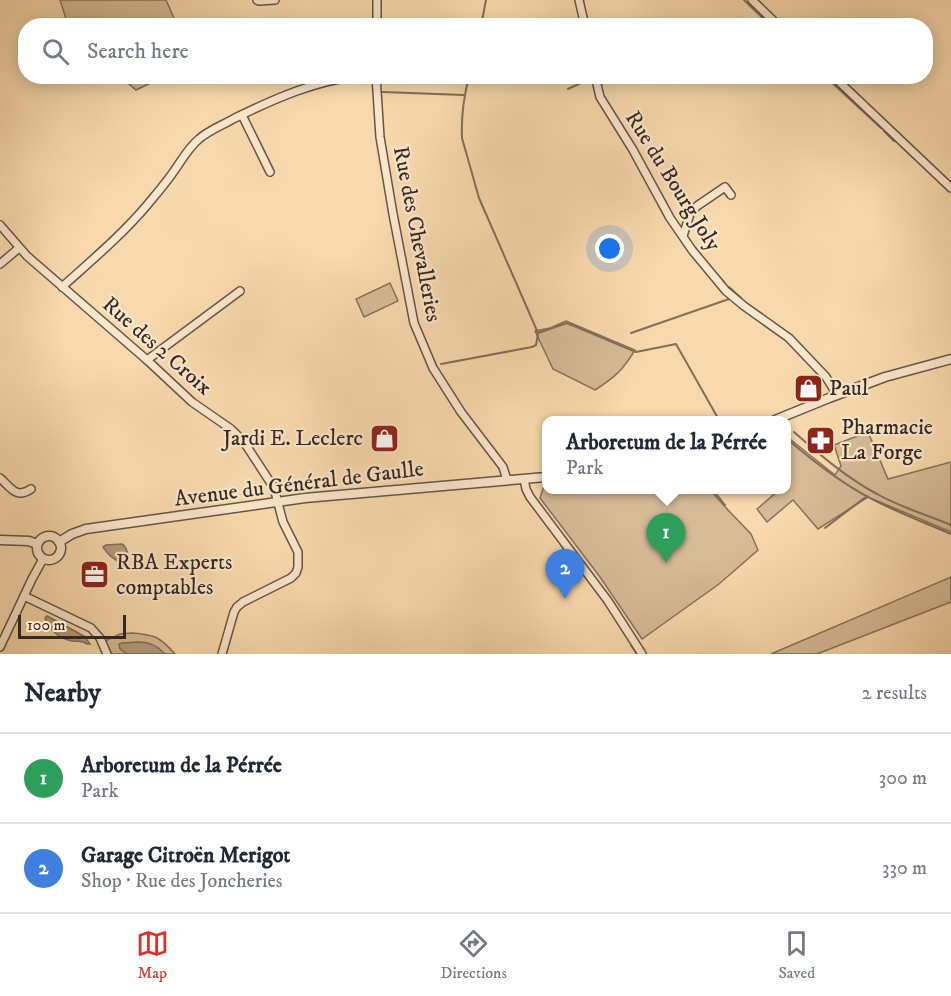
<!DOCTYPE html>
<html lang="en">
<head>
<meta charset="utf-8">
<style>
	body { margin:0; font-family:"IM FELL DW Pica",serif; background:#f6f6f7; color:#1f2937 }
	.scale { position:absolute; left:18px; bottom:15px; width:108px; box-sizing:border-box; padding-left:6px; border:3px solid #352923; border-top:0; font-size:16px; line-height:21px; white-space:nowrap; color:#352923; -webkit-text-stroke:4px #fae6ca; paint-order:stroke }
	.you { position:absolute; left:610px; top:249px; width:21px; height:21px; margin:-15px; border:4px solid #fff; border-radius:50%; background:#1a73e8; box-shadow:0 0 0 9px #1a73e833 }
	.badge { display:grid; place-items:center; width:39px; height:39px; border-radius:50%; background:#d93025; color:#fff; font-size:20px; font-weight:700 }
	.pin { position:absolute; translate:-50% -50px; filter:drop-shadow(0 2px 3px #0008) }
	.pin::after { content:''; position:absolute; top:32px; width:21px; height:18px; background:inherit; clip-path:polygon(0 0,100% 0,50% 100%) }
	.popup { position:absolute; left:542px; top:416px; width:249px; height:78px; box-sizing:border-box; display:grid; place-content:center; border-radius:12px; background:#fff; filter:drop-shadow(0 2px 4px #0005); font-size:20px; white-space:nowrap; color:#747a83 }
	.popup b { font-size:22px; color:#1f2937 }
	.popup::after { content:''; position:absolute; left:50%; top:100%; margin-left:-12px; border:12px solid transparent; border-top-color:#fff }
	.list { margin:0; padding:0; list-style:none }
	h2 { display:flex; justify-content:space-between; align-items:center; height:78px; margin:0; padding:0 24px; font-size:26px }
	h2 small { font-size:20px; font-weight:400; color:#747a83 }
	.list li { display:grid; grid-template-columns:39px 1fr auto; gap:18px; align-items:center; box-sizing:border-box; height:90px; padding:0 24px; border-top:2px solid #e0e1e3 }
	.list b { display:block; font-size:22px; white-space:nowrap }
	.list p { margin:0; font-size:20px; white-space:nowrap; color:#747a83 }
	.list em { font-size:20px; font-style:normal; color:#747a83 }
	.icon { flex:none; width:33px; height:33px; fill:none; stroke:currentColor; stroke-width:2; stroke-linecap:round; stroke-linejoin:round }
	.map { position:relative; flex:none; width:951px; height:654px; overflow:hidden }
	.search { position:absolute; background:#fff; box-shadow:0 3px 15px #0003; left:18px; right:18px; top:18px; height:66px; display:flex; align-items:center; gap:15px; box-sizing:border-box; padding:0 21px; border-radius:24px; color:#747a83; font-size:22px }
	.sheet { height:258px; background:#fff }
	nav { display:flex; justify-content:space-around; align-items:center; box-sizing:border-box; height:84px; border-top:2px solid #e0e1e3; background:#fff; font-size:16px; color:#747a83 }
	nav a { display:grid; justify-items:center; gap:3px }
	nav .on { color:#d93025 }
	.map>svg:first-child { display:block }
</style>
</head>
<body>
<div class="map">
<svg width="951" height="654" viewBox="0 0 951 654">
	<rect width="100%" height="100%" fill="#f8d9ad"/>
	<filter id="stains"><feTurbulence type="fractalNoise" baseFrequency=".00333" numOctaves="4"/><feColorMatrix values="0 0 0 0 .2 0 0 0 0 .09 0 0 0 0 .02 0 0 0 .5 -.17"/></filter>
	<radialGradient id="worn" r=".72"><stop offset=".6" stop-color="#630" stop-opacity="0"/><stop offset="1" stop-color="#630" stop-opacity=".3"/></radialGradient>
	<g fill="#d7bb96" stroke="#86725c" stroke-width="1.5">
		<path d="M 60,0 L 166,0 L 177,25 L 68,25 Z"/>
		<path d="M 121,77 L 163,77 L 136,90 Z"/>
		<path d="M 390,283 L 398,301 L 364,317 L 356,299 Z"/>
		<path d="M 566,321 L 635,350 C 623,370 615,377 595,390 L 553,369 L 535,331 L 550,328 Z"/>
		<path d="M 868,432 L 888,479 L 951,462 L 951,532 L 868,497 L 818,529 L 793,500 L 767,522 L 757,509 L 779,490 L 786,490 L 786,436 L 835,475 L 841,466 L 834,445 Z"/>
		<path d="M 544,486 L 546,486 L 546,490 L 710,490 L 728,510 L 751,534 L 758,550 L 719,584 L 642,639 L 600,577 L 540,498 Z"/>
		<path d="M 951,577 L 951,602 L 817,654 L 771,654 Z"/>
		<path d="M 132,633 C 155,635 159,636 175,654 L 112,654 L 105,641 L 120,634 Z"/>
	</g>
	<g fill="#b69d7e" stroke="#826f5a" stroke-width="1.5">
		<path d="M 122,544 C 126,546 129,555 128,560 L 123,563 C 115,561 107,554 103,547 L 106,545 Z"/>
		<path d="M 47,616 L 84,636 L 90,644 L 87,644 C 82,640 79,642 72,641 C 60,639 49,630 45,618 Z"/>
		<path d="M 139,642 C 149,642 158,646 165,654 L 127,654 L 120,649 L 119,644 L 122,643 Z"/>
	</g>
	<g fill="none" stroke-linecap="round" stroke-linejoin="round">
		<g stroke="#826f5a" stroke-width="2">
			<path d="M 583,0 L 584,6"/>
			<path d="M 744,0 L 771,26"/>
			<path d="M 481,26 L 486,0"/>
			<path d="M 469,76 C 464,96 461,118 462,138 L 479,198 L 538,333 L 567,323 L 636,352 L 676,344 L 719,420"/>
			<path d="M 828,79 L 881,128"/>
			<path d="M 568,89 L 587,80"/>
			<path d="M 383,92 L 464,95"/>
			<path d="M 884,131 L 894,141"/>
			<path d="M 714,272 L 724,282"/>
			<path d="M 403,283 L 410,318"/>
			<path d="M 729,287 L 742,299"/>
			<path d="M 413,329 L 423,352"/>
			<path d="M 631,333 L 729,299"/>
			<path d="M 441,364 L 532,347 L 536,345 L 538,334"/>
			<path d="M 444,392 L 448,398"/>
			<path d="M 794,432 C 820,455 847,478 877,494 C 900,507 927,515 951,525"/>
			<path d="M 786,438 C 815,463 847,488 882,504 C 904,515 928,524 951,534"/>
			<path d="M 713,490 L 725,505"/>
			<path d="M 825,528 L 867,496"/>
			<path d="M 561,545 L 577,566"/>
			<path d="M 631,645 L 637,654"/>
		</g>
		<defs>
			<g id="minor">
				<path d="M 257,0 L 259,1 L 275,0"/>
				<path d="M 579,0 L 585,26"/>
				<path d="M 752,0 L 779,26"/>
				<path d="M 377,26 L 377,0"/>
				<path d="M 376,76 L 380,137 L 393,214 L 414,323 L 433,368 L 461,412 L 503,467 L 507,480"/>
				<path d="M 595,76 L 600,97 L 633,150 L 670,218 L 692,250 L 726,291 L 744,306 L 789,338 L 826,377 L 837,395"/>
				<path d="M 833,76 L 951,188"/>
				<path d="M 242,115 L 270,172"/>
				<path d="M 0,225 L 27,256 L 147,360 L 192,402 L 231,429 L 244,442 L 274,488 L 283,522 L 298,552 L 298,567 L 296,573 L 291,578 L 243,602 L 237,607 L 234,612 L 222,654"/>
				<path d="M 683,236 L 690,214 L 697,206 L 725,187 L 731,195"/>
				<path d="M 0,264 L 19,248"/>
				<path d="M 62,287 C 92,260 123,234 148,204 C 157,193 166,183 174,171 C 182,160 188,148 199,139 C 209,130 223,125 235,118 C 274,99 316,80 360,76"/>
				<path d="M 147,360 L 240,291"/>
				<path d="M 0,478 C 11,488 16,499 31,489"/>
				<path d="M 524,479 L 526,489 L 530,497 L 608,601 L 642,654"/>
				<path d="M 24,596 L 91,628 L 100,638 L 107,654"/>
				<path d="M 0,647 L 32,579 L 43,559"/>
			</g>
			<g id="tertiary">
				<path d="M 775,420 L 829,398 L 885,377 L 951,359"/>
				<circle cx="49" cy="548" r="12"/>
				<path d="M 0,540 L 29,541 L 37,544"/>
				<path d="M 59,542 L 72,534 L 86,529 L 305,498 L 546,477"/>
			</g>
		</defs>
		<use href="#minor" stroke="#665546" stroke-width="10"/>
		<use href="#tertiary" stroke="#665546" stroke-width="11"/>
		<use href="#minor" stroke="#fae6ca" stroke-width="7"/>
		<use href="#tertiary" stroke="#fae6ca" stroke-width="8"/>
	</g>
	<defs>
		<symbol id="shop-square" viewBox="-11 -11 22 22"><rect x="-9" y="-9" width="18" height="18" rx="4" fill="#8f2418" stroke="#fae6ca"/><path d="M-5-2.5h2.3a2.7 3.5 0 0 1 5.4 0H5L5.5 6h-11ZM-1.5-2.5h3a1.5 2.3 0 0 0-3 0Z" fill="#fff"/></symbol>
		<symbol id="pharmacy-square" viewBox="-11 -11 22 22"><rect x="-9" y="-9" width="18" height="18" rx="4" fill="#8f2418" stroke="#fae6ca"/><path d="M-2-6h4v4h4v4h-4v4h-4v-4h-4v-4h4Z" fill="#fff"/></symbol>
		<symbol id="office-square" viewBox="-11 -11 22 22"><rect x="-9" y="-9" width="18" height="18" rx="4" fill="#8f2418" stroke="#fae6ca"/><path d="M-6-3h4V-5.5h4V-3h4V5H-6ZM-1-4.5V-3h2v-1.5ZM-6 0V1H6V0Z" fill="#fff"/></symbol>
	</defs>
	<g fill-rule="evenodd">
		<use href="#shop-square" x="792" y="372" width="33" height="33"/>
		<use href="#shop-square" x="368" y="422" width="33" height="33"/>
		<use href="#pharmacy-square" x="804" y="424" width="33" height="33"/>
		<use href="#office-square" x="78" y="558" width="33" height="33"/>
	</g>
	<g text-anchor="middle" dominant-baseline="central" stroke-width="4.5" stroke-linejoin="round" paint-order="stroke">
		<g font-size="22" fill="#352923" stroke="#fae6ca">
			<text transform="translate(673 181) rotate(58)">Rue du Bourg Joly</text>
			<text transform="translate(417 234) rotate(79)">Rue des Chevalleries</text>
			<text transform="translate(157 346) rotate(41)">Rue des 2 Croix</text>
			<text transform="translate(299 484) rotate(-7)">Avenue du Général de Gaulle</text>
		</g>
		<g font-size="22" fill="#352923" stroke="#fae6ca" text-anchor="start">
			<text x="829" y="388">Paul</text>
			<text x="841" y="427">Pharmacie<tspan x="841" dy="25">La Forge</tspan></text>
			<text x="363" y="438" text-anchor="end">Jardi E. Leclerc</text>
			<text x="116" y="562">RBA Experts<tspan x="116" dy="25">comptables</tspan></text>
		</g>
	</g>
	<rect width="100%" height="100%" filter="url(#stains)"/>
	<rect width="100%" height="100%" fill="url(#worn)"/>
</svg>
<div class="scale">100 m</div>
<div class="you"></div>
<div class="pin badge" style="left:666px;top:563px;background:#2e9e5b">1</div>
<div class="popup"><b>Arboretum de la Pérrée</b>Park</div>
<div class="pin badge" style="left:565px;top:599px;background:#3f7fe0">2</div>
<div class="search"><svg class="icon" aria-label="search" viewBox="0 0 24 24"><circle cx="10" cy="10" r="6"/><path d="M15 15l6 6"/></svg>Search here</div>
</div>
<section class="sheet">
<h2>Nearby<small>2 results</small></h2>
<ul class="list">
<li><span class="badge" style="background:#2e9e5b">1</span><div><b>Arboretum de la Pérrée</b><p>Park</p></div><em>300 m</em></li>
<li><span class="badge" style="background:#3f7fe0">2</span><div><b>Garage Citroën Merigot</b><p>Shop · Rue des Joncheries</p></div><em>330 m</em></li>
</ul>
</section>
<nav>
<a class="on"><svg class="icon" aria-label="map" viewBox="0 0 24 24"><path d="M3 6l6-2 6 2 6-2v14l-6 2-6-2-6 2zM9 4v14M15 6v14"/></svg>Map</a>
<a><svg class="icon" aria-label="directions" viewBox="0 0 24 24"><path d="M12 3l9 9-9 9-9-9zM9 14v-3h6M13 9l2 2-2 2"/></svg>Directions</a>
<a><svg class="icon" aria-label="saved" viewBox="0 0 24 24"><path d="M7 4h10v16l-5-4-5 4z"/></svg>Saved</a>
</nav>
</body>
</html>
